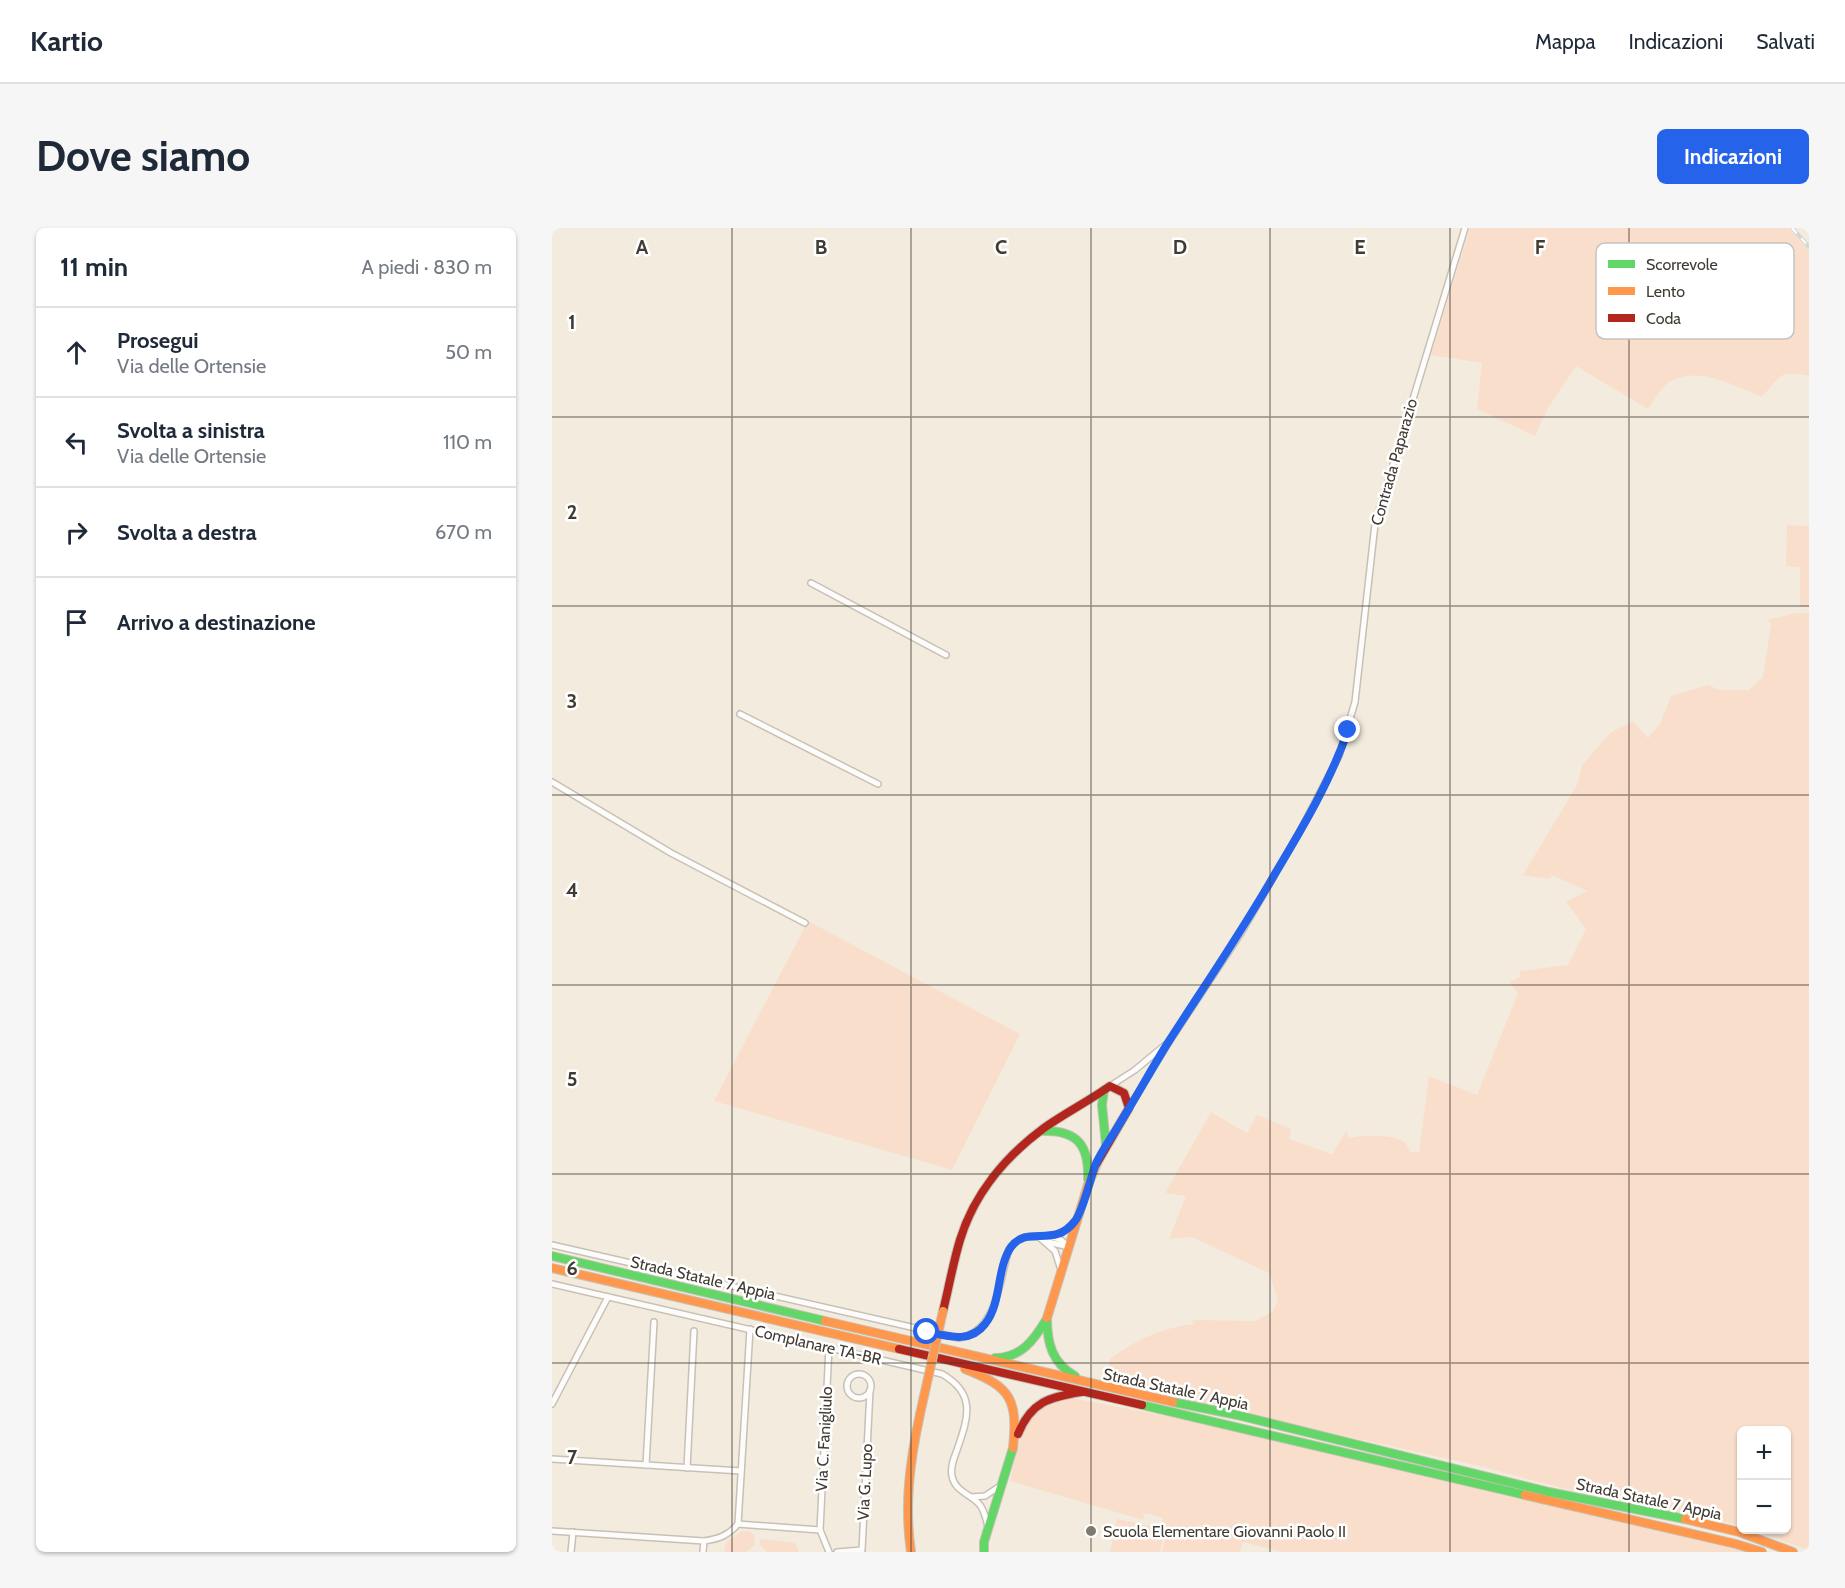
<!DOCTYPE html>
<html lang="it">
<head>
<meta charset="utf-8">
<style>
	body { margin:0; font-family:Cabin,sans-serif; background:#f6f6f7; color:#1f2937 }
	.controls { position:absolute; right:18px; bottom:18px; display:grid; overflow:hidden; border-radius:9px; box-shadow:0 2px 4px #0004 }
	.controls button { width:54px; height:54px; display:grid; place-items:center; padding:0; border:0; border-bottom:2px solid #e0e1e3; background:#fff; color:#1f2937; font:30px sans-serif }
	.stop { position:absolute; width:18px; height:18px; margin:-14px; border:4px solid #2563eb; border-radius:50%; background:#fff }
	.stop.end { background:#2563eb; border-color:#fff; box-shadow:0 2px 6px #0008 }
	.list { margin:0; padding:0; list-style:none }
	h2 { display:flex; justify-content:space-between; align-items:center; height:78px; margin:0; padding:0 24px; font-size:26px }
	h2 small { font-size:20px; font-weight:400; color:#747a83 }
	.list li { display:grid; grid-template-columns:39px 1fr auto; gap:18px; align-items:center; box-sizing:border-box; height:90px; padding:0 24px; border-top:2px solid #e0e1e3 }
	.list b { display:block; font-size:22px; white-space:nowrap }
	.list p { margin:0; font-size:20px; white-space:nowrap; color:#747a83 }
	.list em { font-size:20px; font-style:normal; color:#747a83 }
	.icon { flex:none; width:33px; height:33px; fill:none; stroke:currentColor; stroke-width:2; stroke-linecap:round; stroke-linejoin:round }
	.map { position:relative; flex:none; width:1257px; height:1324px; overflow:hidden; border-radius:9px }
	header { display:flex; align-items:center; gap:36px; box-sizing:border-box; height:84px; padding:0 30px; background:#fff; border-bottom:2px solid #e0e1e3 }
	header strong { font-size:28px }
	nav { display:flex; gap:33px; margin-inline-start:auto; font-size:21px }
	.intro { display:flex; align-items:center; justify-content:space-between; box-sizing:border-box; height:144px; padding:0 36px }
	h1 { margin:0; font-size:42px }
	.button { padding:15px 27px; border-radius:9px; background:#2563eb; color:#fff; font-size:21px; font-weight:700 }
	main { display:flex; gap:36px; padding:0 36px }
	aside { flex:1; background:#fff; border-radius:9px; box-shadow:0 2px 4px #0004 }
	.map>svg:first-child { display:block }
</style>
</head>
<body>
<header>
<strong>Kartio</strong>
<nav><a>Mappa</a><a>Indicazioni</a><a>Salvati</a></nav>
</header>
<div class="intro"><h1>Dove siamo</h1><a class="button">Indicazioni</a></div>
<main>
<aside>
<h2>11 min<small>A piedi · 830 m</small></h2>
<ul class="list">
<li><svg class="icon" aria-label="ahead" viewBox="0 0 24 24"><path d="M12 20V5M6 11l6-6 6 6"/></svg><div><b>Prosegui</b><p>Via delle Ortensie</p></div><em>50 m</em></li>
<li><svg class="icon" aria-label="left" viewBox="0 0 24 24"><path d="M17 20v-9H6M10 6l-5 5 5 5"/></svg><div><b>Svolta a sinistra</b><p>Via delle Ortensie</p></div><em>110 m</em></li>
<li><svg class="icon" aria-label="right" viewBox="0 0 24 24"><path d="M7 20v-9h11M14 6l5 5-5 5"/></svg><div><b>Svolta a destra</b></div><em>670 m</em></li>
<li><svg class="icon" aria-label="arrive" viewBox="0 0 24 24"><path d="M6 21V4h12l-3 4 3 4H6"/></svg><div><b>Arrivo a destinazione</b></div></li>
</ul>
</aside>
<div class="map">
<svg width="1257" height="1324" viewBox="0 0 1257 1324">
	<rect width="100%" height="100%" fill="#f3ecde"/>
	<g fill="#f9decc">
		<path d="M 918,0 L 1236,0 L 1257,23 L 1257,148 C 1227,142 1229,147 1210,169 C 1182,158 1145,136 1116,155 C 1108,161 1102,173 1096,181 L 1024,138 L 996,180 L 983,208 L 925,181 L 930,135 L 879,127 Z"/>
		<path d="M 1235,297 L 1257,298 L 1257,379 L 1248,379 L 1248,339 L 1234,338 Z"/>
		<path d="M 1244,385 L 1257,385 L 1257,1322 L 1198,1302 L 1234,1302 L 1234,1202 L 1190,1202 L 1189,1299 L 1174,1294 L 1014,1261 L 923,1237 L 554,1154 L 558,1131 C 584,1111 610,1100 642,1096 L 640,1092 L 703,1093 L 720,1084 L 726,1072 L 717,1045 L 640,1009 L 617,1011 L 634,968 L 613,965 L 659,884 L 695,905 L 705,887 L 739,901 L 737,911 L 780,926 L 794,903 L 797,910 C 809,907 845,906 853,915 C 856,918 857,921 858,924 L 867,924 L 877,848 L 925,867 L 966,765 L 957,754 L 967,750 L 968,743 L 1016,737 L 1034,701 L 1014,674 L 1035,663 L 1000,647 L 998,651 L 971,647 L 1025,557 L 1030,537 L 1058,505 L 1081,493 L 1096,510 L 1108,496 L 1119,468 L 1156,457 L 1168,462 L 1197,462 L 1211,449 L 1219,396 L 1216,392 Z"/>
		<path d="M 256,693 L 468,806 L 400,942 L 162,873 Z"/>
		<path d="M 514,1169 L 656,1196 L 915,1256 L 949,1267 L 968,1269 L 1196,1324 L 730,1324 L 691,1314 L 688,1324 L 610,1324 L 615,1301 L 608,1299 L 611,1290 L 593,1285 L 591,1292 L 458,1253 L 471,1197 L 490,1176 Z"/>
		<path d="M 565,1291 L 613,1301 L 608,1324 L 558,1324 Z"/>
		<path d="M 190,1303 L 197,1303 L 202,1307 L 203,1317 L 194,1324 L 172,1324 L 174,1314 Z"/>
		<path d="M 210,1311 L 243,1315 L 247,1324 L 215,1324 L 208,1317 L 208,1313 Z"/>
	</g>
	<g fill="none" stroke-linecap="round" stroke-linejoin="round">
		<defs>
			<g id="street">
				<path d="M 259,355 L 394,427"/>
				<path d="M 188,486 L 326,556"/>
				<path d="M 0,554 L 119,625 L 253,695"/>
				<path d="M 558,858 L 583,842 L 613,817"/>
				<path d="M 577,880 L 617,814 L 689,705 L 747,605 L 787,528 L 803,474 L 823,296 L 913,0"/>
				<path d="M 487,1009 L 503,1023 L 509,1042"/>
				<path d="M 500,1009 L 509,1012 L 517,1019"/>
				<path d="M 496,1014 L 517,1019"/>
				<path d="M 0,1017 L 407,1110 C 446,1103 447,1052 457,1021 C 476,998 486,1015 506,1007 C 513,1004 519,997 524,992"/>
				<path d="M 0,1056 L 390,1146 C 425,1166 416,1190 405,1222 C 402,1230 398,1239 400,1248 C 403,1264 419,1266 428,1277 C 433,1284 434,1291 436,1299"/>
				<circle cx="307" cy="1158" r="12"/>
				<path d="M 0,1176 L 56,1069"/>
				<path d="M 0,1231 L 189,1243"/>
				<path d="M 94,1237 L 102,1094"/>
				<path d="M 135,1240 L 142,1103"/>
				<path d="M 419,1269 L 433,1268 L 448,1258"/>
				<path d="M 186,1296 L 268,1302"/>
				<path d="M 0,1303 L 152,1313 C 166,1311 176,1308 186,1296 L 198,1101"/>
				<path d="M 19,1324 L 21,1304"/>
				<path d="M 151,1324 L 152,1313"/>
				<path d="M 277,1324 L 268,1302 L 277,1119"/>
				<path d="M 285,1324 L 310,1322 L 318,1162"/>
			</g>
			<g id="fast">
				<path d="M 552,862 L 550,877 L 554,917"/>
				<path d="M 491,903 C 526,902 537,918 536,951"/>
				<path d="M 0,1028 L 273,1093"/>
				<path d="M 495,1090 C 495,1115 500,1135 523,1148"/>
				<path d="M 443,1130 C 469,1130 482,1112 494,1092"/>
				<path d="M 621,1174 L 685,1187 L 997,1264 L 1133,1291"/>
				<path d="M 590,1177 L 973,1267"/>
				<path d="M 432,1324 L 432,1314 L 461,1220"/>
			</g>
			<g id="slow">
				<path d="M 0,1040 L 347,1121"/>
				<path d="M 495,1090 L 536,957 L 545,935"/>
				<path d="M 273,1093 L 621,1174"/>
				<path d="M 413,1141 C 459,1159 466,1171 461,1220"/>
				<path d="M 973,1267 L 1184,1316 L 1210,1324"/>
				<path d="M 1133,1291 L 1187,1304 L 1241,1324"/>
				<path d="M 359,1324 C 352,1276 358,1233 368,1186"/>
			</g>
			<g id="jam">
				<path d="M 391,1083 C 397,1059 401,1035 408,1012 C 422,966 454,928 492,900 C 513,885 537,873 558,858 L 572,865 L 577,880 L 545,935"/>
				<path d="M 347,1121 L 590,1177"/>
				<path d="M 466,1206 C 479,1174 497,1169 529,1164"/>
			</g>
		</defs>
		<use href="#street" stroke="#c6c1b6" stroke-width="8"/>
		<use href="#fast" stroke="#c6c1b6" stroke-width="10"/>
		<use href="#slow" stroke="#c6c1b6" stroke-width="10"/>
		<use href="#jam" stroke="#c6c1b6" stroke-width="10"/>
		<use href="#street" stroke="#fdfcfa" stroke-width="5"/>
		<use href="#fast" stroke="#63d668" stroke-width="8"/>
		<use href="#slow" stroke="#ff974d" stroke-width="8"/>
		<use href="#jam" stroke="#b3261e" stroke-width="8"/>
		<defs>
			<path id="rail" d="M 1240,0 L 1257,19"/>
		</defs>
		<use href="#rail" stroke="#dad7d3" stroke-width="4.5"/>
		<use href="#rail" stroke="#fff" stroke-width="2" stroke-dasharray="7" stroke-linecap="butt"/>
		<defs>
			<path id="slow-bridge" d="M 368,1186 L 391,1083"/>
		</defs>
		<use href="#slow-bridge" stroke="#c6c1b6" stroke-width="10" stroke-linecap="butt"/>
		<use href="#slow-bridge" stroke="#ff974d" stroke-width="8"/>
	</g>
	<g fill="none" stroke-linecap="round" stroke-linejoin="round">
		<path stroke="#2563eb" stroke-width="8" d="M 375,1104 C 395,1108 418,1116 433,1096 C 450,1075 444,1041 459,1019 C 476,996 502,1021 523,993 C 531,983 538,952 543,938 C 549,923 560,909 568,895 C 585,868 600,840 617,813 C 653,757 691,702 724,644 C 751,599 779,552 796,502"/>
	</g>
	<path fill="none" stroke="#413c33" stroke-width="1.5" stroke-opacity="0.55" d="M 180,0 L 180,1324M 359,0 L 359,1324M 539,0 L 539,1324M 718,0 L 718,1324M 898,0 L 898,1324M 1077,0 L 1077,1324M 0,189 L 1257,189M 0,378 L 1257,378M 0,567 L 1257,567M 0,757 L 1257,757M 0,946 L 1257,946M 0,1135 L 1257,1135"/>
	<circle fill="#7f7a6f" stroke="#fff" stroke-width="2" cx="539" cy="1303" r="6"/>
	<g text-anchor="middle" dominant-baseline="central" stroke-width="5" stroke-linejoin="round" paint-order="stroke">
		<g font-size="16" fill="#413c33" stroke="#fff">
			<text transform="translate(842 234) rotate(-74)">Contrada Paparazio</text>
			<text transform="translate(151 1050) rotate(13)">Strada Statale 7 Appia</text>
			<text transform="translate(266 1117) rotate(13)">Complanare TA-BR</text>
			<text transform="translate(624 1161) rotate(12)">Strada Statale 7 Appia</text>
			<text transform="translate(272 1211) rotate(-87)">Via C. Fanigliulo</text>
			<text transform="translate(313 1254) rotate(-87)">Via G. Lupo</text>
			<text transform="translate(1097 1271) rotate(12)">Strada Statale 7 Appia</text>
		</g>
		<g font-size="16" fill="#413c33" stroke="#fff" text-anchor="start">
			<text x="551" y="1303">Scuola Elementare Giovanni Paolo II</text>
		</g>
	</g>
	<rect x="1044" y="15" width="198" height="96" rx="9" fill="#fff" stroke="#c6c4c2" stroke-width="1.5"/>
	<rect x="1056" y="32" width="27" height="8" fill="#63d668"/>
	<rect x="1056" y="59" width="27" height="8" fill="#ff974d"/>
	<rect x="1056" y="86" width="27" height="8" fill="#b3261e"/>
	<g font-size="16" fill="#413c33">
		<text x="1094" y="42">Scorrevole</text>
		<text x="1094" y="69">Lento</text>
		<text x="1094" y="96">Coda</text>
	</g>
	<g font-size="20" text-anchor="middle" font-weight="bold" fill="#413c33" stroke="#fff" stroke-width="5" stroke-linejoin="round" paint-order="stroke">
		<text x="90" y="26">A</text>
		<text x="269" y="26">B</text>
		<text x="449" y="26">C</text>
		<text x="628" y="26">D</text>
		<text x="808" y="26">E</text>
		<text x="988" y="26">F</text>
		<text x="20" y="101">1</text>
		<text x="20" y="291">2</text>
		<text x="20" y="480">3</text>
		<text x="20" y="669">4</text>
		<text x="20" y="858">5</text>
		<text x="20" y="1047">6</text>
		<text x="20" y="1236">7</text>
	</g>
</svg>
<div class="controls">
<button>+</button>
<button>−</button>
</div>
<div class="stop" style="left:375px;top:1104px"></div>
<div class="stop end" style="left:796px;top:502px"></div>
</div>
</main>
</body>
</html>
